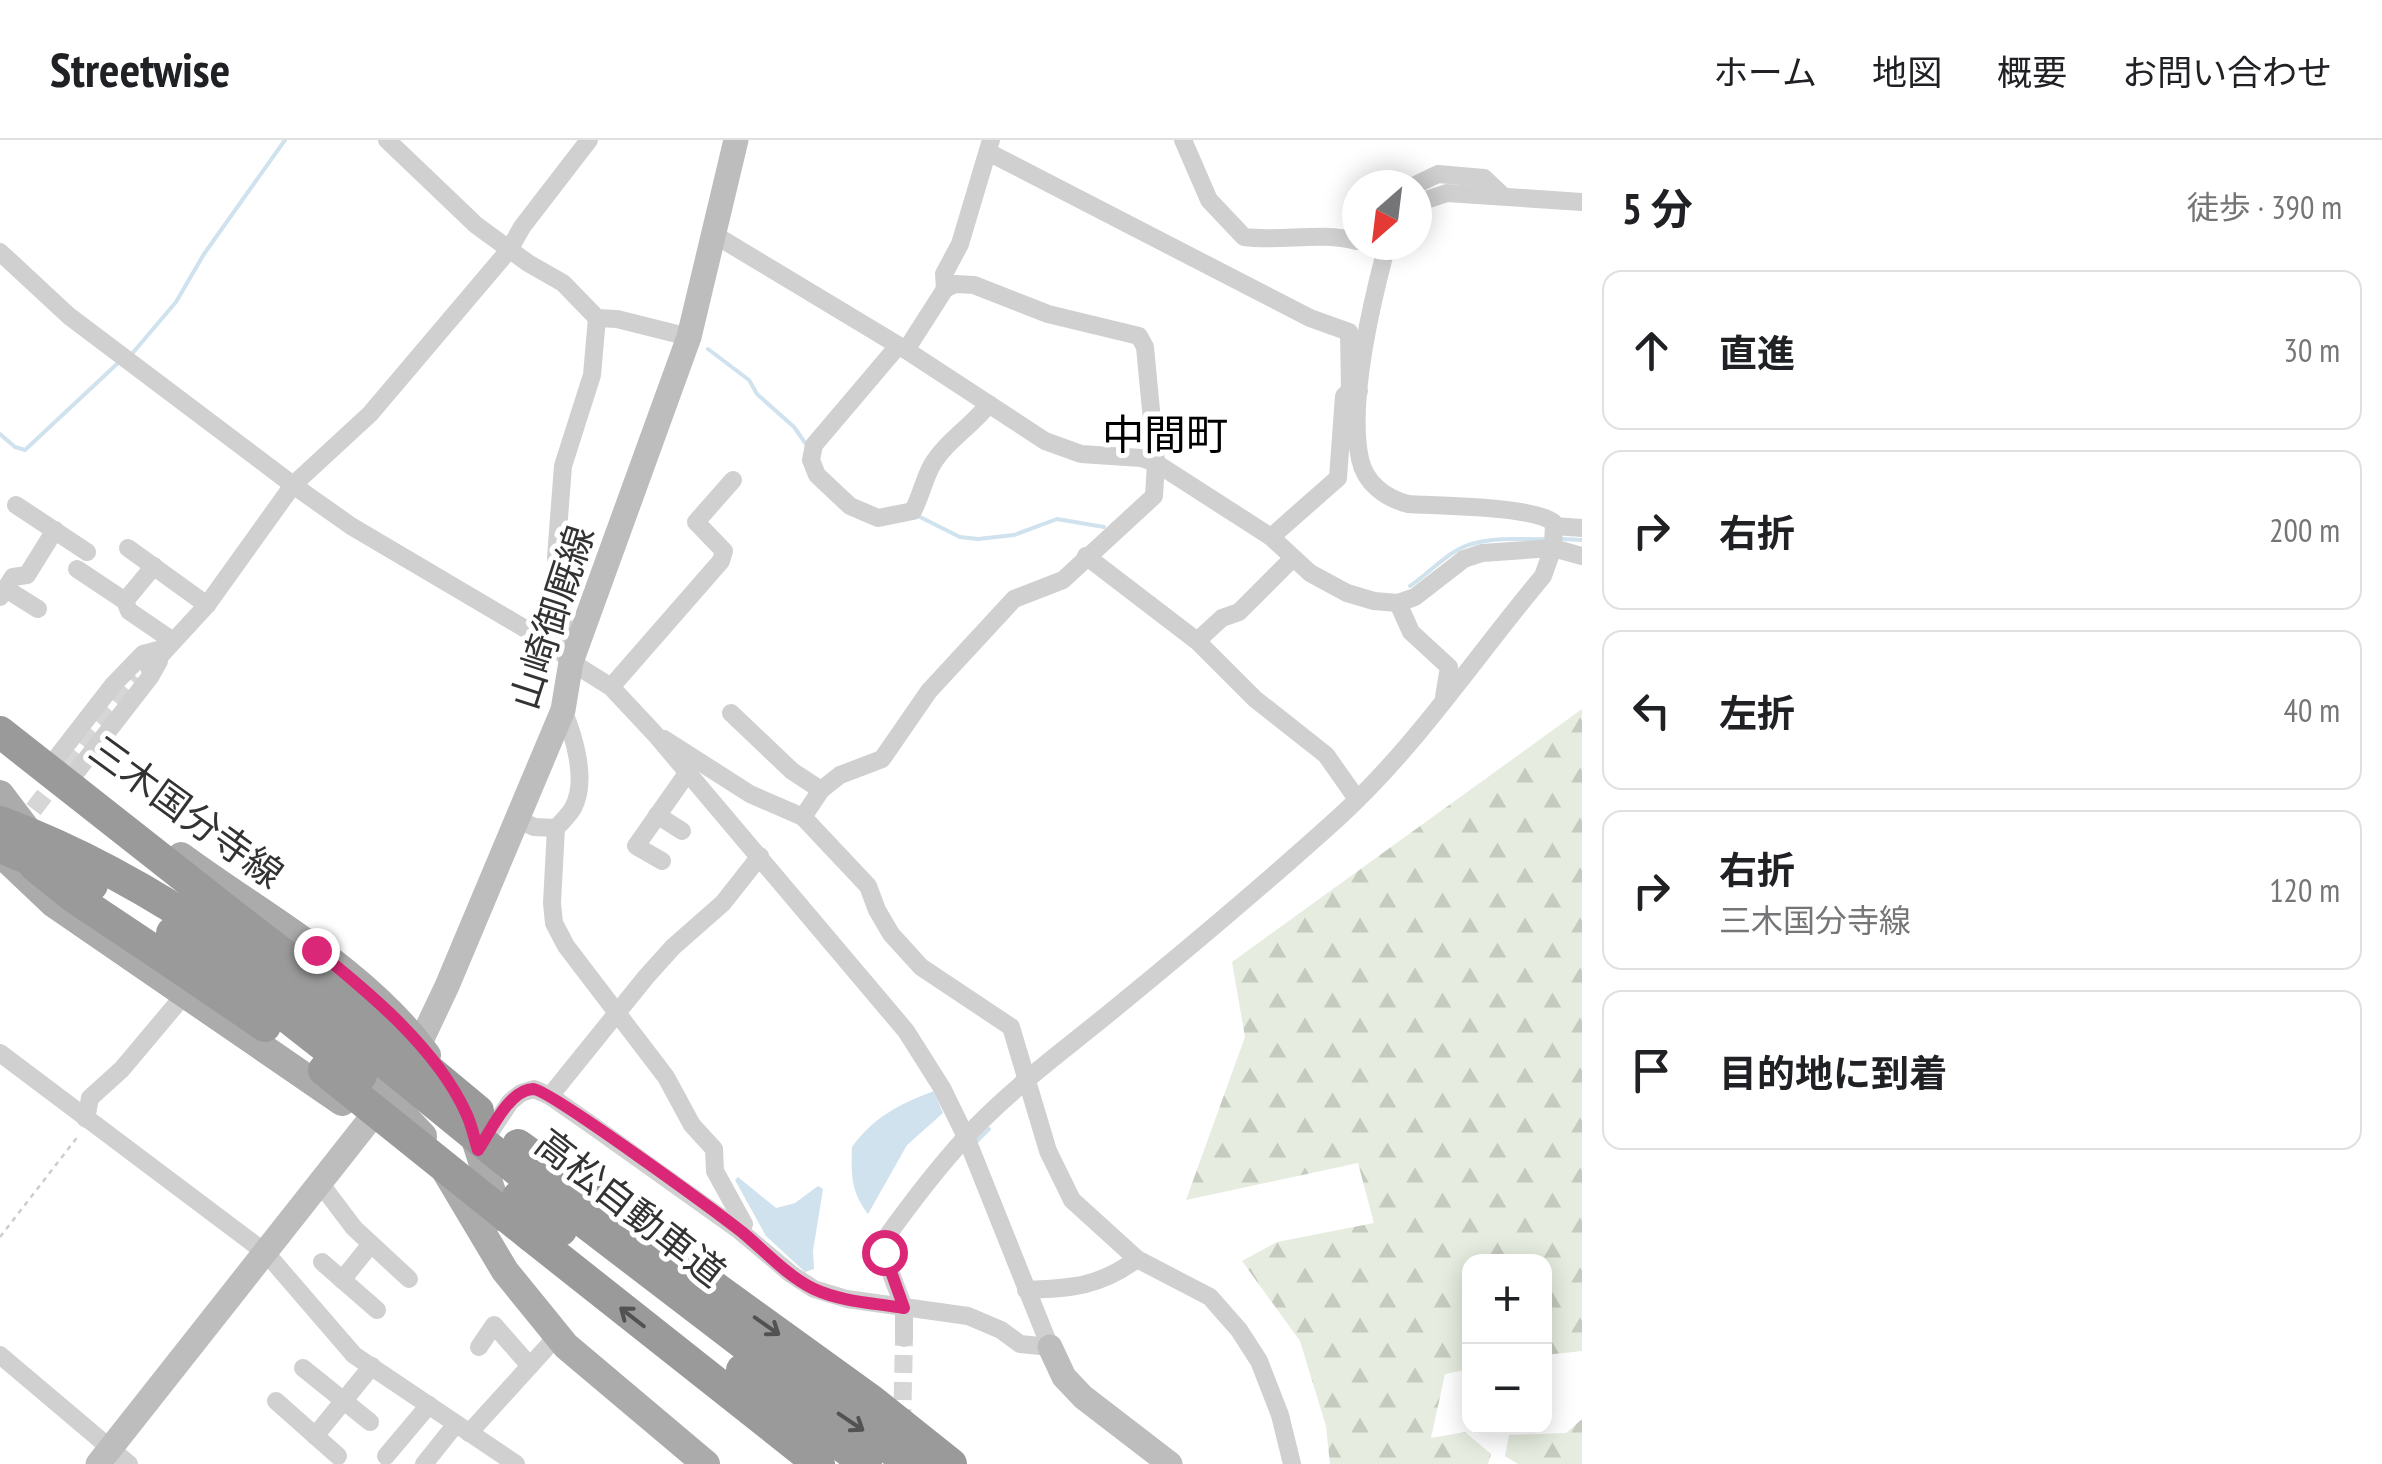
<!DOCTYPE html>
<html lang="ja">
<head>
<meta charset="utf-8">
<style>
	body { margin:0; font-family:"PT Sans Narrow","Noto Sans JP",sans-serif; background:#f2f2f2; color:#202124 }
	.controls { position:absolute; right:30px; bottom:30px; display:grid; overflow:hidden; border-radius:20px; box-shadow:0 5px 25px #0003 }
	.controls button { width:90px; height:90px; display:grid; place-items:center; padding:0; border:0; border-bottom:2px solid #e0e0e0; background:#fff; color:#202124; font:50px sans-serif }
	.compass { position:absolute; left:1342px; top:30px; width:90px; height:90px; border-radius:50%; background:#fff; box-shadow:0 5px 25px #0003; rotate:208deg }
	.stop { position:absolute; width:30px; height:30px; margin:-22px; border:8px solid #db2777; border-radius:50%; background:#fff }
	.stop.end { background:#db2777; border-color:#fff; box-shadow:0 2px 10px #0008 }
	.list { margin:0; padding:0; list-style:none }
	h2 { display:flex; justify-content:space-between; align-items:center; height:130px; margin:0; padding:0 40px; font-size:42px }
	h2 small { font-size:32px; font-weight:400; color:#757577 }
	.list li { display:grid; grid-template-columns:65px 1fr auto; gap:30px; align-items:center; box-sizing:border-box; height:160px; margin:0 20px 20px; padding:0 20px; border:2px solid #e0e0e0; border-radius:20px }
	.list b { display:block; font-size:38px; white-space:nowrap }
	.list p { margin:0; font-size:32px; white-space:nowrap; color:#757577 }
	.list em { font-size:32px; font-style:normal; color:#757577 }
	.icon { flex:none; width:55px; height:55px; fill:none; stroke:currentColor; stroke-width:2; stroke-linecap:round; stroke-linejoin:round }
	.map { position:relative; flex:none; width:1582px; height:1324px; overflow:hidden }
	header { display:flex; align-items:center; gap:60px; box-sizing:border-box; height:140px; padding:0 50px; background:#fff; border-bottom:2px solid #e0e0e0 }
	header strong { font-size:48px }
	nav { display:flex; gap:55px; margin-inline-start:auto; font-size:35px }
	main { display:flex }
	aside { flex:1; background:#fff }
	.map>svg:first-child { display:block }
</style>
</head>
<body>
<header>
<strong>Streetwise</strong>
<nav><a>ホーム</a><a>地図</a><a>概要</a><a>お問い合わせ</a></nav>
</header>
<main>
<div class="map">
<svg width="1582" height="1324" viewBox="0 0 1582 1324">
	<defs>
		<pattern id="forest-firs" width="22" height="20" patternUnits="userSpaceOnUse" patternTransform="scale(2.5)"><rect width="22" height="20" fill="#e6ecdf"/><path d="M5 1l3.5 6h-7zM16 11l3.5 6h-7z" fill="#c6cbc0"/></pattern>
	</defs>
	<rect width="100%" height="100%" fill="#fff"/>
	<g fill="url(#forest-firs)">
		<path d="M 1582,569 L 1582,1211 L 1545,1215 L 1544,1122 L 1470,1122 L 1469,1229 L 1445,1234 L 1431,1298 L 1465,1292 L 1491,1314 L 1488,1324 L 1330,1324 L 1326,1286 L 1300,1201 L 1242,1121 L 1277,1102 L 1374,1083 L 1358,1023 L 1186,1060 L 1245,897 L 1232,822 Z"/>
		<path d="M 1582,1279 L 1582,1324 L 1518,1324 L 1505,1316 L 1509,1295 L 1566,1293 Z"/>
	</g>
	<g fill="#cfe2ee">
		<path d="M 934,951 L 943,973 L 907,1005 L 868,1074 C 851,1052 851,1035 852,1007 C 874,977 899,964 934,951 Z"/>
		<path d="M 738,1037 L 776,1068 L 795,1063 L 818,1046 L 823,1049 L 813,1111 L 814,1129 L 805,1132 L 766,1096 L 735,1040 Z"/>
	</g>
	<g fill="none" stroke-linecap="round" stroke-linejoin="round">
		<g stroke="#cfe2ee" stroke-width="4">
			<path d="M 708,209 L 749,240 L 757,254 L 794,287 L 808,307"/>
			<path d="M 131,215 L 176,162 L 204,114 L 285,0"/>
			<path d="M 0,294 L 15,307 L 25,310 L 118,223"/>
			<path d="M 918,376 L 960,397 L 978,399 L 1014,395 L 1057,379 L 1104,387"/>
			<path d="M 1562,399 L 1582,400"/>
			<path d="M 1410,446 C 1425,436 1438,422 1454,412 C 1479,395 1518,400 1547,399"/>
			<path d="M 977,1001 L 989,989"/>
		</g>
		<g stroke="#d6d6d6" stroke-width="18" stroke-dasharray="18 9" stroke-linecap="butt">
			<path d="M 17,691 L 90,596 L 139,539"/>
			<path d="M 902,1287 L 904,1198"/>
		</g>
		<path stroke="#cdcdcd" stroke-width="2.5" stroke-dasharray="5 5" stroke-linecap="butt" d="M 0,1097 L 79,995"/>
		<g stroke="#d0d0d0" stroke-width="18">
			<path d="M 387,0 L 476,85 L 528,123 L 563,143 L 597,178 L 617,179 L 689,197"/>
			<path d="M 1183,0 L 1209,60 L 1244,97 C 1282,102 1320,91 1357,101"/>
			<path d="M 988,12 L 1310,178 L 1349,192 L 1350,250"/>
			<path d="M 1415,45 L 1438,34 L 1484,38 L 1502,55"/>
			<path d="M 1417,63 L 1447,53 L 1582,62"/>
			<path d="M 715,95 L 906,210 L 1045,301 L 1081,314 L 1141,318 L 1156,323 L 1271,397 L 1310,433 L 1347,453 L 1374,461 L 1398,463 L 1415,457 L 1464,419 L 1482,413 L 1553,408 L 1543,436 C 1475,517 1416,607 1338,678 C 1265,744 1189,808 1113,870 C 1063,911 1009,950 965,998 C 936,1030 910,1064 885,1099 L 887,1123 L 904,1168 L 904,1198"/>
			<path d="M 1387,105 C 1372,161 1348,263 1360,319 C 1365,343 1385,358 1408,364 C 1438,366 1535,366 1554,383 L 1553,408 L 1582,416"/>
			<path d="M 0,112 L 69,176 L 293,345 L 351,386 L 556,507 L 571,522 L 611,547 L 655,594 L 906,891 L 942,948 L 966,997 L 1050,1207"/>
			<path d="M 945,149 L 944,134 L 960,104 L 991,0"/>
			<path d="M 898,206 L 814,305 L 811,320 L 817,335 L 850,366 L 878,378 L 913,371 C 921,356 924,339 932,325 C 946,301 972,286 989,264"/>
			<path d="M 16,365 L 87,412"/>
			<path d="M 1554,386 L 1582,388"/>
			<path d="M 1271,397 L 1338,338 L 1344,256 L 1350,250 L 1359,251"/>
			<path d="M 128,408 L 207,465"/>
			<path d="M 1086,416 L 1197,501 L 1255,559 L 1326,615 L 1357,659"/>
			<path d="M 77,429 L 125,461 L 129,471 L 173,501"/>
			<path d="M 6,449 L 38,469"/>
			<path d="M 0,457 L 13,437 L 27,435 L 55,390"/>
			<path d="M 125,461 L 154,426"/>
			<path d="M 1398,463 L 1411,492 L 1449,527 L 1444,557"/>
			<path d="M 1197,501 L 1222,478 L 1239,472 L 1292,419"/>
			<path d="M 563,514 L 563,455 L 556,417 L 563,326 L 592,235 L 597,178"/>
			<path d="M 149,528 L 207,465 L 293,345 L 370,274 L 509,110 L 522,87 L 589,0"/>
			<path d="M 611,547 L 721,421 L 724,411 L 696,382 L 733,340"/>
			<path d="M 731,573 L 792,631 L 821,650"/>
			<path d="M 664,599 L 750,654 L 803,677 L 868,746 L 877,770 L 891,794 L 921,827 L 1011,887 L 1048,1011 L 1072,1060 L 1137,1119 L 1210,1157 L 1239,1190 L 1259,1221 L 1280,1275 L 1292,1324"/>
			<path d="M 54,621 L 113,545 L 143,514 L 166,508"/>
			<path d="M 74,635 L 150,537 L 159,521"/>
			<path d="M 657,675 L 682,691"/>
			<path d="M 803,677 L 821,650 L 840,635 L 882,619 L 929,551 L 1014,459 L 1063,440 L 1154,356 L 1156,323 L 1145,207 L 1139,196 L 1048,174 L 974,145 L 955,144 L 945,149 L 906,210"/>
			<path d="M 517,679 L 534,687 L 556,688 C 562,682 569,675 573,668 C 588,641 574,596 563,570"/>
			<path d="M 556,688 L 552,763 L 554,783 L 566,806 L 666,937 L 692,985 L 714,1009 L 715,1031 L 744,1084 L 740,1091"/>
			<path d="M 662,721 L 636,706 L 688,632"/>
			<path d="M 0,913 L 266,1113 L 354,1215 L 516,1324"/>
			<path d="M 550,956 L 646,837 L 673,807 L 723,763 L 760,716"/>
			<path d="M 86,979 L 90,958 L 122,929 L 185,854"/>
			<path d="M 481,1006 L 510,962 L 521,953 L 534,949 L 550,956 L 593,986 L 740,1091 L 791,1134 L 814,1149 L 847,1159 L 968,1176 L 1001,1190 L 1020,1204 L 1050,1207"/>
			<path d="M 320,1043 L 354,1088 L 409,1139"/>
			<path d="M 322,1122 L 377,1170"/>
			<path d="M 342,1140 L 371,1104"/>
			<path d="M 1026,1150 C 1072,1148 1099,1147 1137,1119"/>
			<path d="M 479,1207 L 494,1185 L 530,1226"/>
			<path d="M 0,1215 L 129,1324"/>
			<path d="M 303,1228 L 370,1282"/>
			<path d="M 276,1261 L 338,1316"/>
			<path d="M 469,1293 L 558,1195"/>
			<path d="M 315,1296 L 372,1226"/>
			<path d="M 386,1316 L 429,1265"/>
			<path d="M 424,1324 L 456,1284"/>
		</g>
		<g stroke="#bdbdbd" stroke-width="25">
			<path d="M 411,922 L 447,846 L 563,570 L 571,522 L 689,197 L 736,0"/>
			<path d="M 1050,1207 L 1064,1237 L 1083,1257 L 1170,1324"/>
			<path d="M 98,1324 L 386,959"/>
		</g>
		<g stroke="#ababab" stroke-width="28">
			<path d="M 0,654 L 35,700"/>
			<path d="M 0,713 L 54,764 L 342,962"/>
			<path d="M 181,716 C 265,778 364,829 427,915"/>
			<path d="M 342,927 L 387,958 L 423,996"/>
			<path d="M 472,990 L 500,1077"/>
			<path d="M 446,1032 L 505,1131 L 566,1206 L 706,1324"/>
		</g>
		<g stroke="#9a9a9a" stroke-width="32">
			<path d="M 0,592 L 244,784"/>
			<path d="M 35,726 L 75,758 L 174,824"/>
			<path d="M 518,1005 L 872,1261 L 951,1324"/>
			<path d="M 545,1052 L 814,1258 L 913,1324"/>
			<path d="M 518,1057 L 561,1090"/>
			<path d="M 531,1096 L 819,1324"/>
			<path d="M 742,1230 L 866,1324"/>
		</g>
		<g stroke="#9a9a9a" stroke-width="32">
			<path d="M 0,682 C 199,755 358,904 522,1034"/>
			<path d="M 0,707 L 92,745"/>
			<path d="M 244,784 L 365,877 L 478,971"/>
			<path d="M 172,793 L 231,833 L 361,935"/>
			<path d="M 174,824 L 265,886"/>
			<path d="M 324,930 L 531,1096"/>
		</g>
	</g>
	<defs><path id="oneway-shaft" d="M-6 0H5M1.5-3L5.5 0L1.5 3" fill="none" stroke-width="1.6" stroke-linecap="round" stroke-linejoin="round" transform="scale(2.5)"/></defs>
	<g stroke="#525252">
		<use href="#oneway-shaft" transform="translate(632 1177) rotate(-142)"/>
		<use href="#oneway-shaft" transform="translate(767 1186) rotate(35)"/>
		<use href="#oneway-shaft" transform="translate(851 1282) rotate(34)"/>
	</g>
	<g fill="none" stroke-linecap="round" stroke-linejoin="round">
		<path stroke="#db2777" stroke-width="12" d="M 316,810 C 370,853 437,909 466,973 C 472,985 474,998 478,1010 C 490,993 508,950 533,949 C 549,949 719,1074 742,1092 C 765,1111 787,1136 814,1149 C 842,1162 875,1163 904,1168 L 884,1112"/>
	</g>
	<g text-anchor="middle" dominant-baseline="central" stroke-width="10" stroke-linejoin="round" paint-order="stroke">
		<g font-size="38" fill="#333" stroke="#fff">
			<text transform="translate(551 477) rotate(-72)">山崎御厩線</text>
			<text transform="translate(187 671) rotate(36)">三木国分寺線</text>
			<text transform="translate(631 1067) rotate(38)">高松自動車道</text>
		</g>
		<g font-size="42" fill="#000" stroke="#fff">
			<text x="1165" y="294">中間町</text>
		</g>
	</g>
</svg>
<div class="controls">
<button>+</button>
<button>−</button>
</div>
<svg class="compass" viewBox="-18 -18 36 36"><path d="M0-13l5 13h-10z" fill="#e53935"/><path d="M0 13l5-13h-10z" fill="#757577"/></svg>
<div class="stop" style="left:884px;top:1112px"></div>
<div class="stop end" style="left:316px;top:810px"></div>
</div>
<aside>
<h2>5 分<small>徒歩 · 390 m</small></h2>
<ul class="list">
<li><svg class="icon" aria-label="ahead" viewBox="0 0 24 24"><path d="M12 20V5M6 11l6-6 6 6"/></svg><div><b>直進</b></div><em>30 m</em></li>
<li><svg class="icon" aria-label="right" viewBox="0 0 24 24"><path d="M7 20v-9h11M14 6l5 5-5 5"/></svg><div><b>右折</b></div><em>200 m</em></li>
<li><svg class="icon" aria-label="left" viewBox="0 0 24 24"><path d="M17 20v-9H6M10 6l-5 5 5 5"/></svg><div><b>左折</b></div><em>40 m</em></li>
<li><svg class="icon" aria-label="right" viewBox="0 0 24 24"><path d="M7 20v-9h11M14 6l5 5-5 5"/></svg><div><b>右折</b><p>三木国分寺線</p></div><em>120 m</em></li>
<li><svg class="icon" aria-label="arrive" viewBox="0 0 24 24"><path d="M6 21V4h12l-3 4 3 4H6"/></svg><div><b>目的地に到着</b></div></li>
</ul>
</aside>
</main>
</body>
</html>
